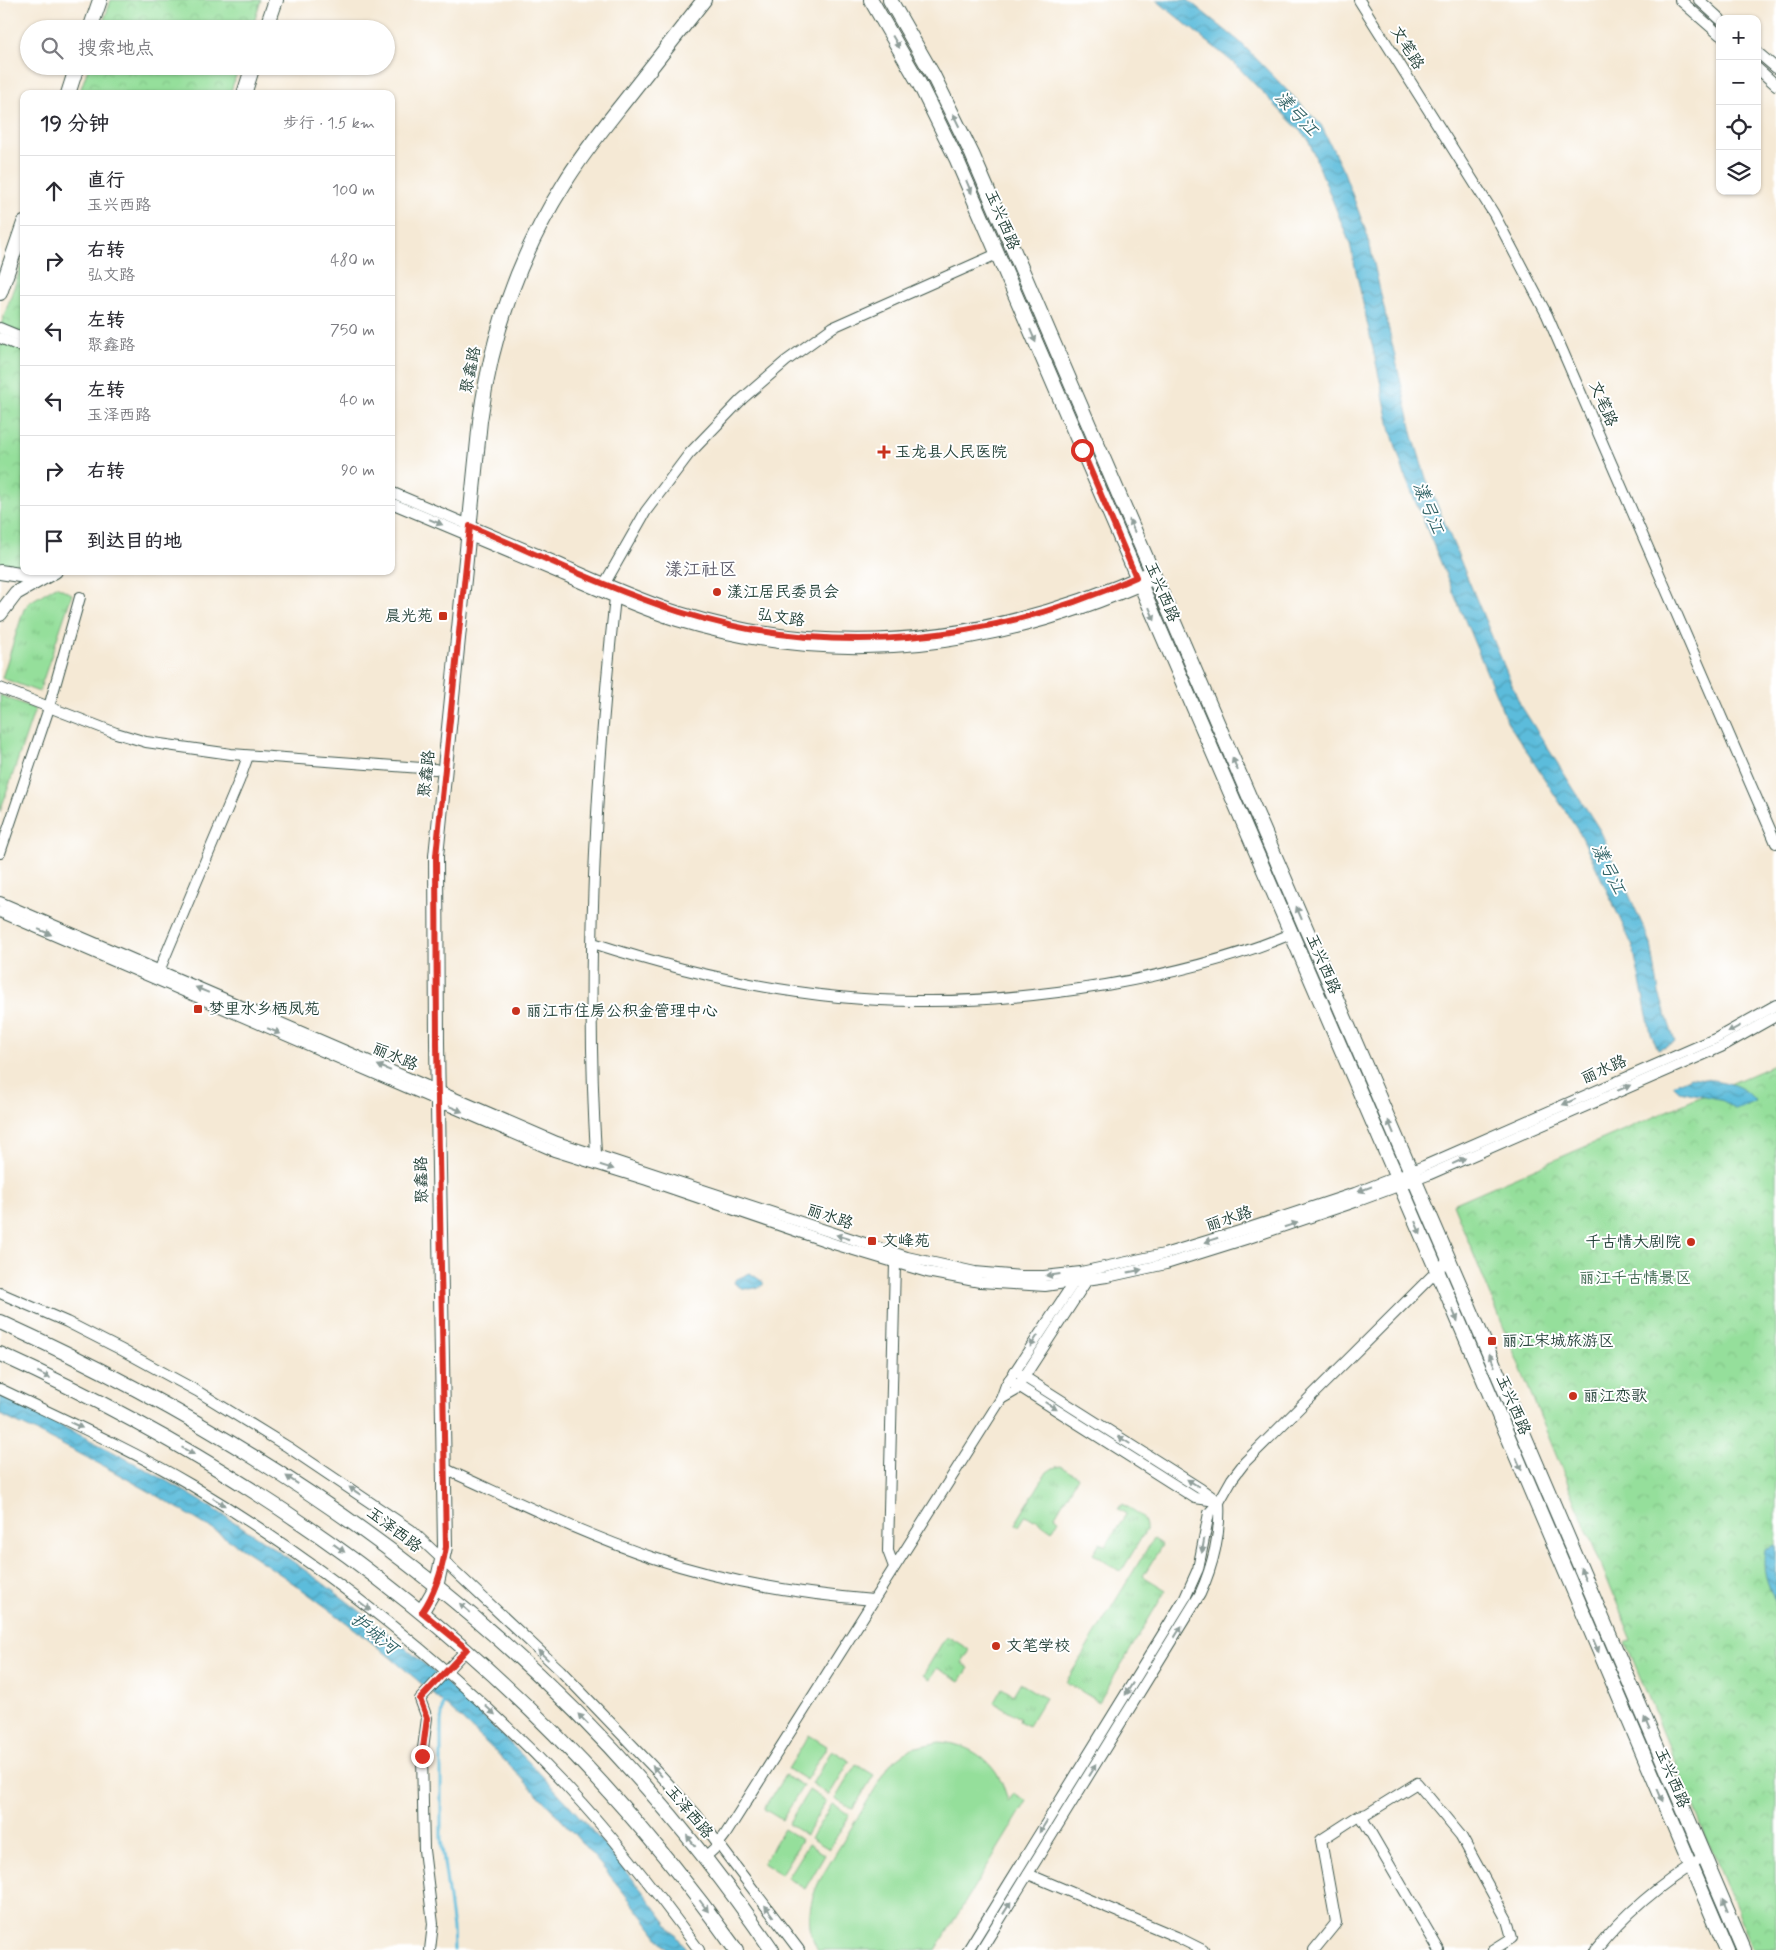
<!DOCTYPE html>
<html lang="zh">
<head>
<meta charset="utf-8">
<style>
	body { margin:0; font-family:Mynerve,"LXGW WenKai TC",sans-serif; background:#f7f7f7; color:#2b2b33 }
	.controls { position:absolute; right:15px; top:15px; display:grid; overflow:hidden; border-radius:10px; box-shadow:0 1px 4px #0004 }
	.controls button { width:45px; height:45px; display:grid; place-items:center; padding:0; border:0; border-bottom:1px solid #e1e1e2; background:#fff; color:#2b2b33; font:25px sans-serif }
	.stop { position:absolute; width:15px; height:15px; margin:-11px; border:4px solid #d93025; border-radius:50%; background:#fff }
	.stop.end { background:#d93025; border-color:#fff; box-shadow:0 1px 5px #0008 }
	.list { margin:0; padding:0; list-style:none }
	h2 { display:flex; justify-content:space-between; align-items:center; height:65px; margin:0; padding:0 20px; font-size:21px }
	h2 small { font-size:16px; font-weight:400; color:#7c7c81 }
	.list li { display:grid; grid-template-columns:32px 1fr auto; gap:15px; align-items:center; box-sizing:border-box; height:70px; padding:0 20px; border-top:1px solid #e1e1e2 }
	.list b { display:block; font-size:19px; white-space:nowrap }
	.list p { margin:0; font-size:16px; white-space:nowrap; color:#7c7c81 }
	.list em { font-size:16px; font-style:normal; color:#7c7c81 }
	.icon { flex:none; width:28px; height:28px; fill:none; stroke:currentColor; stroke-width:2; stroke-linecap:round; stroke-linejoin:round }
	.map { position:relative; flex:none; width:1776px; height:1950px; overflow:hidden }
	.search { position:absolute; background:#fff; box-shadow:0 1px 4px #0004; left:20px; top:20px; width:375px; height:55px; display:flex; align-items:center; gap:12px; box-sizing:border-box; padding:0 18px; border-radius:28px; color:#7c7c81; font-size:19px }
	.panel { position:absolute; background:#fff; box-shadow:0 1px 4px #0004; left:20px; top:90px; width:375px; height:485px; border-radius:10px }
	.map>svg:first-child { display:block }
</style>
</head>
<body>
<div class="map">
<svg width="1776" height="1950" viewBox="0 0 1776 1950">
	<defs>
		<pattern id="grass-tufts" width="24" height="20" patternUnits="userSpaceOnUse" patternTransform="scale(1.25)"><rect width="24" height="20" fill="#95df9b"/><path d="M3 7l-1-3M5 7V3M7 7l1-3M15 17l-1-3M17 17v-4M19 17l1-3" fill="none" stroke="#80c086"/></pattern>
		<pattern id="park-crowns" width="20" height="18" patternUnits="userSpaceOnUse" patternTransform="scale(1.25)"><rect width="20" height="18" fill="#95df9b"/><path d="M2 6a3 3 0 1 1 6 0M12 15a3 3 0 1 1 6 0" fill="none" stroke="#80c086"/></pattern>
		<pattern id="water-waves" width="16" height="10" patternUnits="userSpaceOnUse" patternTransform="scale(1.25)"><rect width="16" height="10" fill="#5cbcdb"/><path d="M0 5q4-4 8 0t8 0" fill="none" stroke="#4b9ab2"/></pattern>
	</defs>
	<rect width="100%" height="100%" fill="#fff"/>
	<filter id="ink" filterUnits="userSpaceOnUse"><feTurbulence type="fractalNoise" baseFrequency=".02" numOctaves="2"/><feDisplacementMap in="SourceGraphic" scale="10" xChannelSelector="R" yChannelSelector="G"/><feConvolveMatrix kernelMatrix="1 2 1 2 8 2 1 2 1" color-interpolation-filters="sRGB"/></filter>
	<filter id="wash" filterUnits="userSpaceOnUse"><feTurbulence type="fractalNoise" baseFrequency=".0096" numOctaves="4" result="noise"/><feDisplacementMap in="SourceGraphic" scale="20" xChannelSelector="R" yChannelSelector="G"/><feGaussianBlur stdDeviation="1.12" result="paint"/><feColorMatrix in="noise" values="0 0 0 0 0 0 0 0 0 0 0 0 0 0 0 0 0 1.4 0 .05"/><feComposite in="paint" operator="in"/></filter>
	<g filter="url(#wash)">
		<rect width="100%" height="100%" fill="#f5e9d5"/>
		<g fill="url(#grass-tufts)" stroke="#5a8e68">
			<path d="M 56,586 L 72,594 L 39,692 L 2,678 L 24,609 L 30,602 Z"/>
			<path d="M 0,695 L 35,709 L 0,812 Z"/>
			<path d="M 1060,1466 L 1078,1477 L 1055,1516 L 1059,1519 L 1052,1531 L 1035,1519 L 1034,1520 L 1026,1515 L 1019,1526 L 1015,1524 L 1047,1472 L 1053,1468 Z"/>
			<path d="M 1122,1504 C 1132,1510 1147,1515 1146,1530 L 1121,1572 L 1093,1554 L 1100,1543 L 1106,1546 L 1126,1514 L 1118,1509 Z"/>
			<path d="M 1153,1539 L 1162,1545 L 1143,1576 L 1166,1590 L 1099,1702 L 1066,1682 Z"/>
			<path d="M 949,1637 L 968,1649 L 969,1652 L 962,1663 L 969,1668 L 960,1681 L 937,1668 L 930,1679 L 923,1675 L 945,1638 Z"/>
			<path d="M 1020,1683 L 1045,1698 L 1028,1726 L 1019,1721 L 1020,1718 L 994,1702 L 1002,1688 L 1013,1695 Z"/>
		</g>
		<g fill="url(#park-crowns)" stroke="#5a8e68">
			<path d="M 111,0 L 261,0 L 252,29 L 101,29 Z"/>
			<path d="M 89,66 L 239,66 L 230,94 L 79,94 Z"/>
			<path d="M 24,258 L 24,570 L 0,568 L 0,328 Z"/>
			<path d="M 1776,1064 L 1776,1950 L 1753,1950 L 1626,1643 L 1632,1640 L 1453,1204 Z"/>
		</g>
		<g fill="#95df9b" stroke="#5a8e68">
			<path d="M 809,1735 L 827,1746 L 806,1780 L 788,1769 Z"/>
			<path d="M 939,1742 C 975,1744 1001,1767 1008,1802 L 1014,1793 L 1027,1801 L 936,1950 L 818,1950 C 804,1926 809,1900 822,1876 L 890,1764 L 912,1748 Z"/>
			<path d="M 832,1750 L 850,1761 L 829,1795 L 812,1784 Z"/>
			<path d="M 856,1764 L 874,1775 L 853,1809 L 835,1799 Z"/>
			<path d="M 785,1775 L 803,1786 L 782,1820 L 764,1809 Z"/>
			<path d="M 809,1790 L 826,1801 L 806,1835 L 788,1824 Z"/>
			<path d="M 832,1804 L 850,1815 L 829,1849 L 811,1838 Z"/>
			<path d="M 784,1829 L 802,1840 L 781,1874 L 763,1863 Z"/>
			<path d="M 808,1844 L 825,1855 L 805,1889 L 787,1878 Z"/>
		</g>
		<g fill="url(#water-waves)" stroke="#3e7c88">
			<path d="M 1156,0 L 1188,0 L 1240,42 L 1321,125 L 1344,172 L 1368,237 L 1413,436 L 1426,478 L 1520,704 L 1601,832 L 1651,944 L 1659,993 L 1675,1042 L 1658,1049 L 1651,1034 L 1633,947 L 1582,837 L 1507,721 L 1406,479 L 1391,431 L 1350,244 L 1308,139 L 1235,64 Z"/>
			<path d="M 1691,1077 C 1714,1081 1741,1080 1755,1101 L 1736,1110 L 1720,1099 L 1679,1091 L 1673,1085 Z"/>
			<path d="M 750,1273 L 763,1282 L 763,1285 C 754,1290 742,1291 734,1283 L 735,1280 Z"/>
			<path d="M 0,1396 C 73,1431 145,1466 214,1509 C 356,1598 485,1707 595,1834 C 628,1871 657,1910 687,1950 L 668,1950 C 495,1715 265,1536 0,1415 Z"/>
			<path d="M 1776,1546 L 1776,1601 C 1766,1584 1762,1570 1765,1550 Z"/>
		</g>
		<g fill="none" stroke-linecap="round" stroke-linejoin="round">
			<path stroke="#5cbcdb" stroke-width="3" d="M 444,1699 L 441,1723 L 441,1839 L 453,1929 L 454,1950"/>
		</g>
	</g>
	<g filter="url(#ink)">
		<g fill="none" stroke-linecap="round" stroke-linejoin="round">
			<defs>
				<g id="minor">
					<path d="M 1359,0 L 1494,214 L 1547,315 L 1776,843"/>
					<path d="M 1680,0 L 1720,35"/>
					<path d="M 1699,0 L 1720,19"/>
					<path d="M 1757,52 L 1776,68"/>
					<path d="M 1757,68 L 1776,85"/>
					<path d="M 0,328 L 24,338"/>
					<path d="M 0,338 L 24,348"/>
					<path d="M 391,492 C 448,516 504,540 561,564 C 600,581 639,599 680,612 C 841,662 999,639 1151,571"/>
					<path d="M 391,503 C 447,526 502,550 558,573 C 597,590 636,608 677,621 C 840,671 1002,649 1155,579"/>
					<path d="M 605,583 L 646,511 L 689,454 L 742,399 L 786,361 L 833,327 L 997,254"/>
					<path d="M 0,688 L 116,733 L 146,742 L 231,754 L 435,769"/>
					<path d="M 0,853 L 47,714 L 80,597"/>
					<path d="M 0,902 L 557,1142 L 907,1257 L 975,1272 L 1021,1276 L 1044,1276 L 1081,1272 L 1164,1254 L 1246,1229 L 1355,1193 L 1424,1166 L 1717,1038 L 1776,1005"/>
					<path d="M 0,912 L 554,1151 L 647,1180 L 837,1245 L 927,1272 L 980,1282 L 1045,1286 L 1107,1277 L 1166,1264 L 1249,1238 L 1358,1201 L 1428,1175 L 1721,1047 L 1776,1016"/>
					<path d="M 593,943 C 698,977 807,1001 918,1001 C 981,1002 1044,995 1106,985 C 1169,974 1232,959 1291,934"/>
					<path d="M 159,971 L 239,781 L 248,756"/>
					<path d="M 596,1154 C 585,969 595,782 615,597"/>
					<path d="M 0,1293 L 67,1322 L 120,1349 L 197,1391 L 288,1447 L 411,1530 L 560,1670 L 654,1768 L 695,1813 L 799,1950"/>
					<path d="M 1009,1380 L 1195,1498 L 1216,1501"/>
					<path d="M 0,1389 C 65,1420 130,1449 191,1485 C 326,1566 460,1673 567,1787 C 615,1838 658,1894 699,1950"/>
					<path d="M 1001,1399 L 1015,1391 L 1089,1277"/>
					<path d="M 445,1469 C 514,1500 582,1534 654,1558 C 725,1582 799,1594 873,1600"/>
					<path d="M 894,1567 L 888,1551 L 895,1263"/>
					<path d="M 1361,1816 L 1439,1950"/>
					<path d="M 704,1858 L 715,1848 L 725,1835 L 1001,1399 L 1006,1385 L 1076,1279"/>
					<path d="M 1028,1874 L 1177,1937 L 1203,1950"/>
					<path d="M 430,1950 L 433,1924 L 424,1850 L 422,1756 L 427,1718 L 420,1699 L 467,1649"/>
					<path d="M 968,1950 L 1185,1598 L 1198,1569 L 1209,1513 L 1219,1502 L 1232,1479 L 1245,1462 L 1449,1259"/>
					<path d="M 981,1950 L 1200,1594 C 1213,1566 1221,1532 1219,1502 L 1201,1489 L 1015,1371"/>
					<path d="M 1314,1950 L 1336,1923 L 1321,1840 L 1358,1816 L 1367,1814 L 1417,1783 L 1461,1836 L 1507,1920 L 1512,1938 L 1493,1950"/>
					<path d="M 1596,1950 C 1626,1912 1663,1882 1704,1857"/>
				</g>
				<g id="major">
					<path d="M 871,0 L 919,83 L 957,160 L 1448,1296 L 1727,1950"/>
					<path d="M 890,0 L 933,75 L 972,154 L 1462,1290 L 1744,1950"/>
					<path d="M 90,29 L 100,0"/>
					<path d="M 266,29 L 276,0"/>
					<path d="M 68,94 L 77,66"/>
					<path d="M 244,94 L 253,66"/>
					<path d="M 0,293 L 24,223"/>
					<path d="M 0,572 L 26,576 L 43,575"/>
					<path d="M 0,614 L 16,593 L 55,571"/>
					<path d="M 0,1322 C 313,1464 577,1662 772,1950"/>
					<path d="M 0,1354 C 299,1490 545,1681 736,1950"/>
					<path d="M 422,1611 L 436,1587 L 445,1547 L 437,1043 L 436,856 L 480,421 C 491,336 518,257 564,184 C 582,154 605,126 627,98 C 652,66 678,33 704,0"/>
				</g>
			</defs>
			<use href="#minor" stroke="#3f574c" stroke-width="12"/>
			<use href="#major" stroke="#3f574c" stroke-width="16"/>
			<use href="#minor" stroke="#fff" stroke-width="10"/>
			<use href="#major" stroke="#fff" stroke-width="14"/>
		</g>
		<defs><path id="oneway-solid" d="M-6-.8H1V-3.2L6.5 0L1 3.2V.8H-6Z" transform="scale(1.25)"/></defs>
		<g fill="#8f9e9a">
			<use href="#oneway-solid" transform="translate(896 42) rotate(60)"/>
			<use href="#oneway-solid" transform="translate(956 120) rotate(-116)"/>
			<use href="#oneway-solid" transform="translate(969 187) rotate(67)"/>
			<use href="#oneway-solid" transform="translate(1033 336) rotate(67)"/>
			<use href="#oneway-solid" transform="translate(436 522) rotate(23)"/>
			<use href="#oneway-solid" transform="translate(1132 526) rotate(-113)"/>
			<use href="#oneway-solid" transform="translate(1152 614) rotate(67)"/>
			<use href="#oneway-solid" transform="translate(1235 764) rotate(-113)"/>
			<use href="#oneway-solid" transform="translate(1299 913) rotate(-113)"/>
			<use href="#oneway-solid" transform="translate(45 932) rotate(23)"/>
			<use href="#oneway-solid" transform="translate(202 990) rotate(-157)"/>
			<use href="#oneway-solid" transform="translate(1734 1029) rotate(152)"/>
			<use href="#oneway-solid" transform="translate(274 1031) rotate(23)"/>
			<use href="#oneway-solid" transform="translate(384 1068) rotate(-157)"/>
			<use href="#oneway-solid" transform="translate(1624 1088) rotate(-23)"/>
			<use href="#oneway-solid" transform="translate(1569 1102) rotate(156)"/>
			<use href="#oneway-solid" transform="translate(456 1109) rotate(23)"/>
			<use href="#oneway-solid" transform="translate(1391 1127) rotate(-113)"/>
			<use href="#oneway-solid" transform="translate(1459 1161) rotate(-24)"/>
			<use href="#oneway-solid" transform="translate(607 1167) rotate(17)"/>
			<use href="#oneway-solid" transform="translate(1365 1189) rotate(159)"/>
			<use href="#oneway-solid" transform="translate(1291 1225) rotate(-18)"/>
			<use href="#oneway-solid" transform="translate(1418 1228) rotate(67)"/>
			<use href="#oneway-solid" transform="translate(843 1237) rotate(-162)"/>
			<use href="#oneway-solid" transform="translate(1211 1240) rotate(163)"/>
			<use href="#oneway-solid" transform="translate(1135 1271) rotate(-12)"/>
			<use href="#oneway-solid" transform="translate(1053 1275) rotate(173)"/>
			<use href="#oneway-solid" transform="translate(1455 1315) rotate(67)"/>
			<use href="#oneway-solid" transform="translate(1034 1341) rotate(123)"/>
			<use href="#oneway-solid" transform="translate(1492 1360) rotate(-113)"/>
			<use href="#oneway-solid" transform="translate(44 1375) rotate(26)"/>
			<use href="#oneway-solid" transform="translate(1051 1406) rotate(32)"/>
			<use href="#oneway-solid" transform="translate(76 1425) rotate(25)"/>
			<use href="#oneway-solid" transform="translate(1124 1440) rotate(-148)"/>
			<use href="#oneway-solid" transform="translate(188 1451) rotate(30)"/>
			<use href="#oneway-solid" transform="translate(1519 1464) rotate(67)"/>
			<use href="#oneway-solid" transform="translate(292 1480) rotate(-147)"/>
			<use href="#oneway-solid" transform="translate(1193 1483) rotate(-148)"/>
			<use href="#oneway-solid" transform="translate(355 1491) rotate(-146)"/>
			<use href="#oneway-solid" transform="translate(219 1502) rotate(32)"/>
			<use href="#oneway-solid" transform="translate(1203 1546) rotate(100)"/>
			<use href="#oneway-solid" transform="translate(339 1548) rotate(36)"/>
			<use href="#oneway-solid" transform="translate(1583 1574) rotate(-113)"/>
			<use href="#oneway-solid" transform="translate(365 1606) rotate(38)"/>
			<use href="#oneway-solid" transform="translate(465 1608) rotate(-139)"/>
			<use href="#oneway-solid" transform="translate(1178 1632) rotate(-58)"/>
			<use href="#oneway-solid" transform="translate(1596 1646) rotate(67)"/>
			<use href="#oneway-solid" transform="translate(543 1655) rotate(-137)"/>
			<use href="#oneway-solid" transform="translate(1129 1689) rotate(122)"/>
			<use href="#oneway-solid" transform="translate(490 1710) rotate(42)"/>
			<use href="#oneway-solid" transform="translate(583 1719) rotate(-134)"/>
			<use href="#oneway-solid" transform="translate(1647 1724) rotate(-113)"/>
			<use href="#oneway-solid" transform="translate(1092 1770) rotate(-58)"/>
			<use href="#oneway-solid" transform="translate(657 1771) rotate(-132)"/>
			<use href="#oneway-solid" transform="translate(1660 1795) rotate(67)"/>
			<use href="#oneway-solid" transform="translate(1043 1827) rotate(122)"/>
			<use href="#oneway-solid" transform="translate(691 1841) rotate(-128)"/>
			<use href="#oneway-solid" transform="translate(1725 1905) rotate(-113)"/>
			<use href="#oneway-solid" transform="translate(704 1906) rotate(53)"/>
			<use href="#oneway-solid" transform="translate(1007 1908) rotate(-58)"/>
			<use href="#oneway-solid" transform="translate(769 1911) rotate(-127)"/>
		</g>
	</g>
	<g fill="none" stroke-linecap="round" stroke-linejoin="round" filter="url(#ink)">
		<path stroke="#d93025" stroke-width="6" d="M 422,1756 L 427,1718 L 420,1699 L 467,1649 L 422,1612 C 436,1592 442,1570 446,1547 L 437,1043 L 436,856 L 470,526 C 539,555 608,589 680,612 C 830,659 993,643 1136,577 L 1082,450"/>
	</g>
	<g fill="#c8321e" stroke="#fff" stroke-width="2">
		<path d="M881.5 444.5h5v5h5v5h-5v5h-5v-5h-5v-5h5z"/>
		<circle cx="717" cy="592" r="5"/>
		<rect x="438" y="611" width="10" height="10" rx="2.5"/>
		<rect x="193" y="1004" width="10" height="10" rx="2.5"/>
		<circle cx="516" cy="1011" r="5"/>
		<rect x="867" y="1236" width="10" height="10" rx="2.5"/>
		<circle cx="1691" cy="1242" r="5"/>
		<rect x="1487" y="1336" width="10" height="10" rx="2.5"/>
		<circle cx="1573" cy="1396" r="5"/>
		<circle cx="996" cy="1646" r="5"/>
	</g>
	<g text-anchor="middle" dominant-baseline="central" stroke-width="4" stroke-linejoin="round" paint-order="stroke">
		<g font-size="16" fill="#1f3d34" stroke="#fff">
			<text transform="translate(1407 48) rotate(58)">文笔路</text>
			<text transform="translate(1002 220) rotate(67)">玉兴西路</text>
			<text transform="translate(471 370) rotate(-79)">聚鑫路</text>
			<text transform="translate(1603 404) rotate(67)">文笔路</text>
			<text transform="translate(1162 592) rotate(67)">玉兴西路</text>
			<text transform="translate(781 618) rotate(8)">弘文路</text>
			<text transform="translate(427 774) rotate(-84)">聚鑫路</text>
			<text transform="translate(1323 964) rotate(67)">玉兴西路</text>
			<text transform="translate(395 1057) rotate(23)">丽水路</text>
			<text transform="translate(1604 1070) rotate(-24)">丽水路</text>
			<text transform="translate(422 1180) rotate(-91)">聚鑫路</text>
			<text transform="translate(830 1217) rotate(19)">丽水路</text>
			<text transform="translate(1229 1219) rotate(-18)">丽水路</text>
			<text transform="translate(1513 1405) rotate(67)">玉兴西路</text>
			<text transform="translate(394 1530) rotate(37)">玉泽西路</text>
			<text transform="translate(1672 1778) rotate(67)">玉兴西路</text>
			<text transform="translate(689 1812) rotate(50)">玉泽西路</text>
		</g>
		<g font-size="16" fill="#1f3d34" stroke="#fff" text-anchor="start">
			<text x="895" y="452">玉龙县人民医院</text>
			<text x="727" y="592">漾江居民委员会</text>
			<text x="433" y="616" text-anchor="end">晨光苑</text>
			<text x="208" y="1009">梦里水乡栖凤苑</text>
			<text x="526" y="1011">丽江市住房公积金管理中心</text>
			<text x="882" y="1241">文峰苑</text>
			<text x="1681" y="1242" text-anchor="end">千古情大剧院</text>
			<text x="1502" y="1341">丽江宋城旅游区</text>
			<text x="1583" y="1396">丽江恋歌</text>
			<text x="1006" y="1646">文笔学校</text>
		</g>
		<g font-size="16" fill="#3c664e" stroke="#fff">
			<text x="1635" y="1278">丽江千古情景区</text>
		</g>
		<g font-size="18" font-style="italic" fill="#316366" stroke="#fff">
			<text transform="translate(1296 114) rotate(47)">漾弓江</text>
			<text transform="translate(1428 508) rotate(68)">漾弓江</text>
			<text transform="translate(1608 869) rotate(64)">漾弓江</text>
			<text transform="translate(374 1634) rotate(39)">护城河</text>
		</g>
		<g font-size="18" fill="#62606e" stroke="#fff">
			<text x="701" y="570">漾江社区</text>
		</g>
	</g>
</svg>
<div class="controls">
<button>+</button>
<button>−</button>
<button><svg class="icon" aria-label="locate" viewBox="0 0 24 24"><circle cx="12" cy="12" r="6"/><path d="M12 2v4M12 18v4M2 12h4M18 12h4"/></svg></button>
<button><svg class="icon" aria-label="layers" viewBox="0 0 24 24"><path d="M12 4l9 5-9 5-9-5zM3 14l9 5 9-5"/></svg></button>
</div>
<div class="stop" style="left:1082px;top:450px"></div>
<div class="stop end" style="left:422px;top:1756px"></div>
<div class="search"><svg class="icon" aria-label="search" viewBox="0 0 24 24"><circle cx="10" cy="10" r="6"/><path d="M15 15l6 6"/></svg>搜索地点</div>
<section class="panel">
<h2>19 分钟<small>步行 · 1.5 km</small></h2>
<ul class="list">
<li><svg class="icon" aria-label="ahead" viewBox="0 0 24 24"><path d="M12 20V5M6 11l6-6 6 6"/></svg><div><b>直行</b><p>玉兴西路</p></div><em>100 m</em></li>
<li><svg class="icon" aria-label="right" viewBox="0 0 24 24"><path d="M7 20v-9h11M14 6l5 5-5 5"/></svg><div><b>右转</b><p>弘文路</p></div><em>480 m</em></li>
<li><svg class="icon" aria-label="left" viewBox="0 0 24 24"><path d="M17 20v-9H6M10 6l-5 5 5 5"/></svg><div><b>左转</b><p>聚鑫路</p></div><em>750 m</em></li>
<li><svg class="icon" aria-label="left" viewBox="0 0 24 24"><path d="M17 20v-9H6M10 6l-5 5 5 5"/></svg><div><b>左转</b><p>玉泽西路</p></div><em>40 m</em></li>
<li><svg class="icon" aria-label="right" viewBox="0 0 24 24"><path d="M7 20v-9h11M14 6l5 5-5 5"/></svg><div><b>右转</b></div><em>90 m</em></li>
<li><svg class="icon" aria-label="arrive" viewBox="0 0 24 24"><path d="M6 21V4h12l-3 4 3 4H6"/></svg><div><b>到达目的地</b></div></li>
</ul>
</section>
</div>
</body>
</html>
